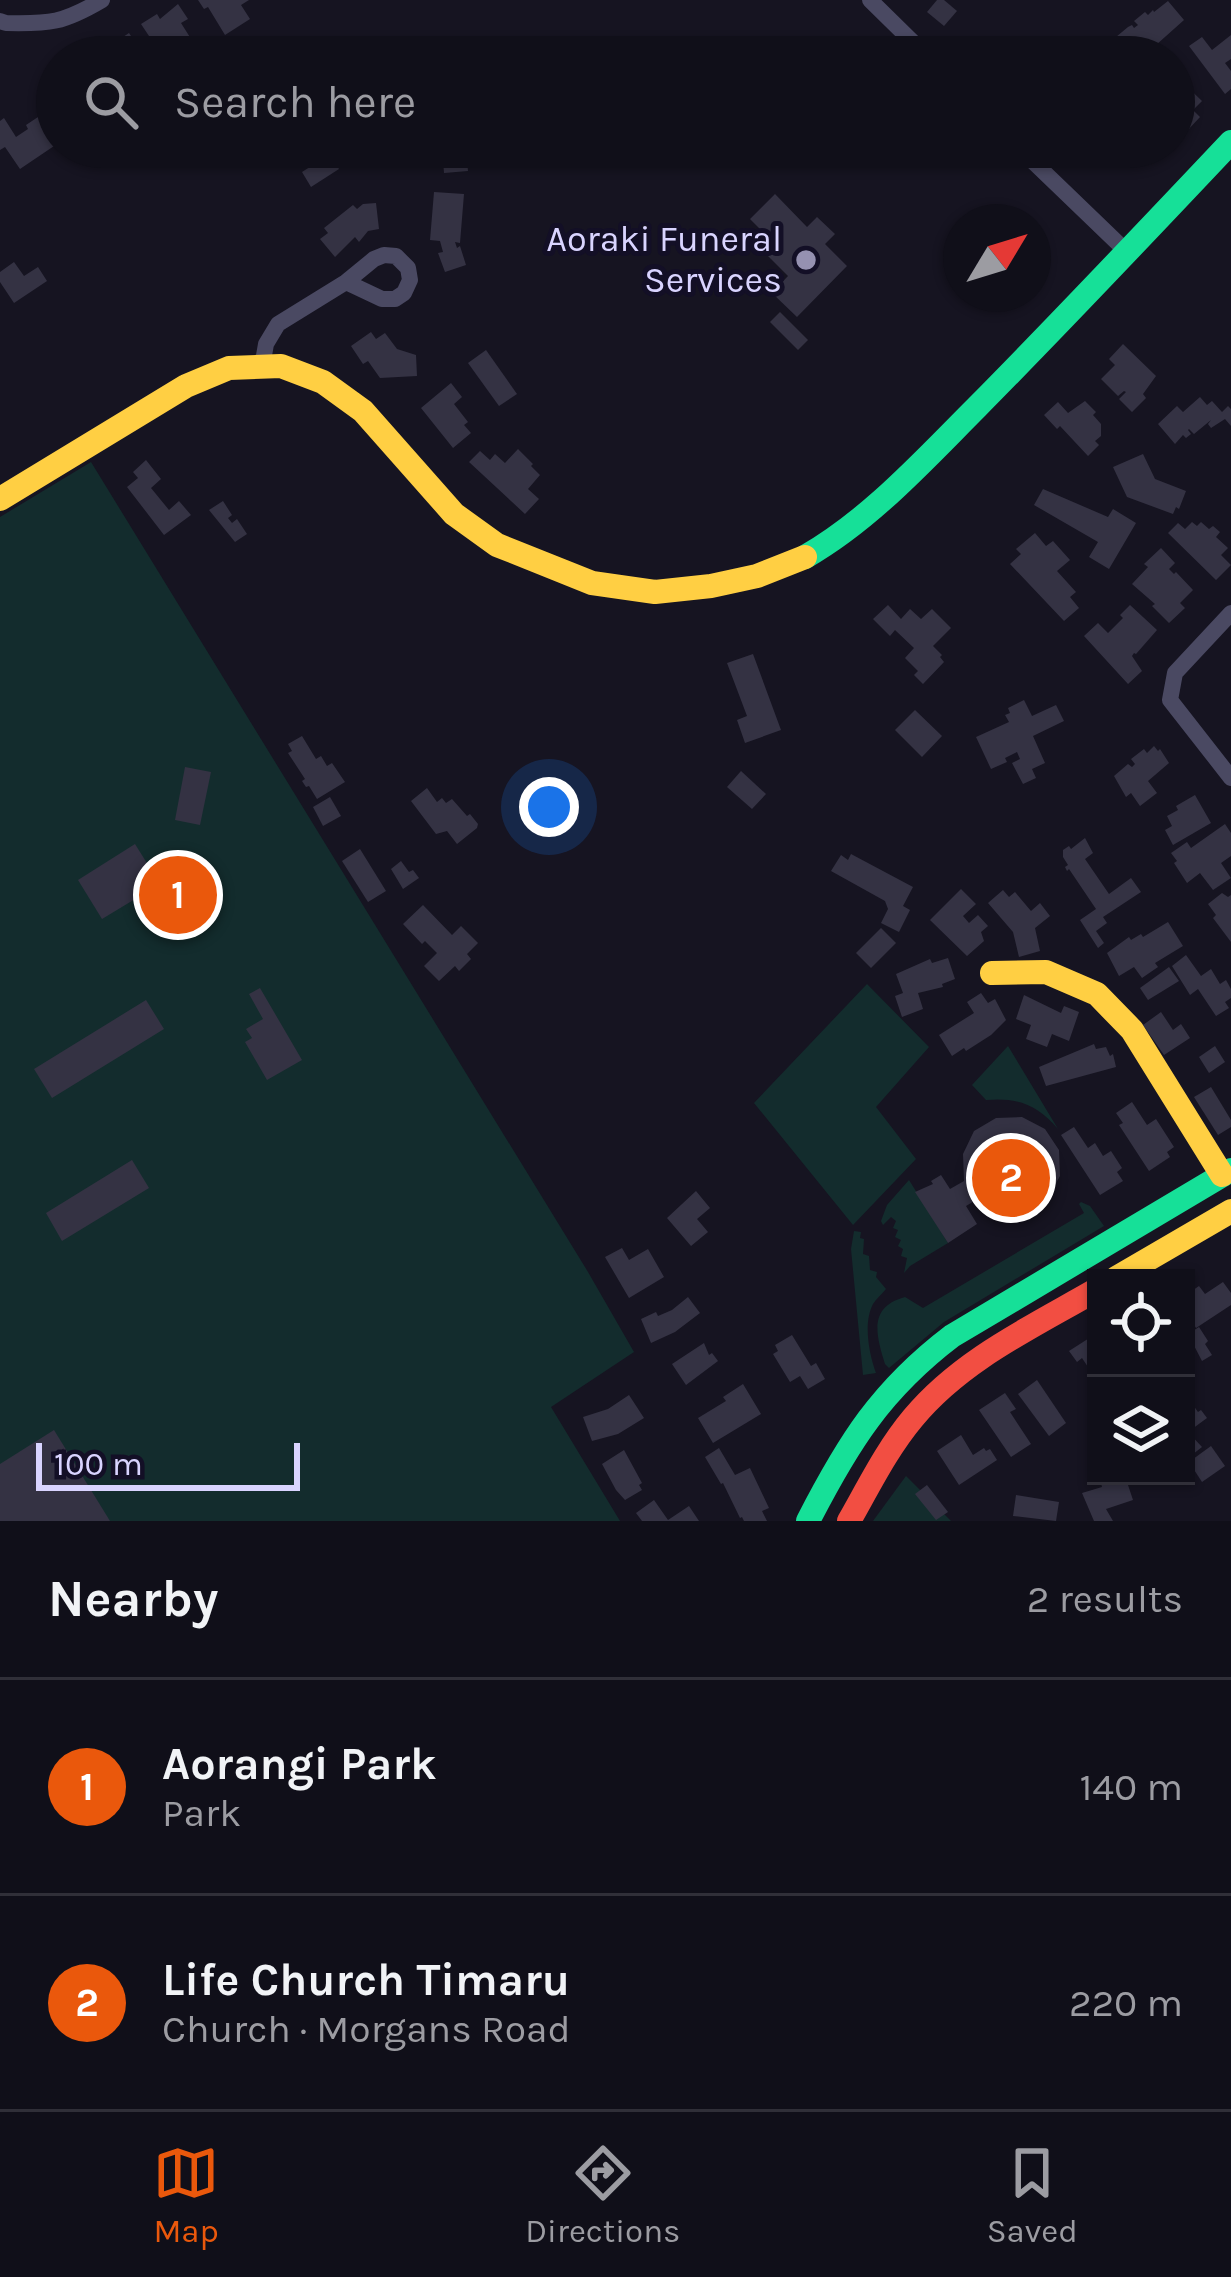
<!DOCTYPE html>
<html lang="en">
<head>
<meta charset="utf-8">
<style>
	body { margin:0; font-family:Karla,sans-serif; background:#191822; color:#f1f3f6 }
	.controls { position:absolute; right:36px; bottom:36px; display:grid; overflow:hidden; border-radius:0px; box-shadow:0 3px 9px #0004 }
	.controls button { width:108px; height:108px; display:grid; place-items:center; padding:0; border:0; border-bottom:3px solid #302f38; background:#100f19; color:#f1f3f6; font:60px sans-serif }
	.compass { position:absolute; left:943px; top:204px; width:108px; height:108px; border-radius:50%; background:#100f19; box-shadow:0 3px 9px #0004; rotate:52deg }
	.scale { position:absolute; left:36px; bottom:30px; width:264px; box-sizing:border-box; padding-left:12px; border:6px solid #d9d4ff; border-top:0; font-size:33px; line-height:42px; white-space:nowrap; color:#d9d4ff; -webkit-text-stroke:9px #130f26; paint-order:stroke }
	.you { position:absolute; left:549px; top:807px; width:42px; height:42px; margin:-30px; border:9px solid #fff; border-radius:50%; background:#1a73e8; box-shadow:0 0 0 18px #1a73e833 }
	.badge { display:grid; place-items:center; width:78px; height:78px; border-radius:50%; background:#ea580c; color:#fff; font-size:39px; font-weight:700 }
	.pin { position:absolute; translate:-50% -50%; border:6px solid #fff; box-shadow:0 3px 12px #0006 }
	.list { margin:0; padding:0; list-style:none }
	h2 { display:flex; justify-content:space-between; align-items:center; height:156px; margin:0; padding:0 48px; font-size:51px }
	h2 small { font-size:39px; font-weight:400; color:#9c9ca2 }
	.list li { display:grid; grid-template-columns:78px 1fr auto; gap:36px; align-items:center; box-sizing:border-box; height:216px; padding:0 48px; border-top:3px solid #302f38 }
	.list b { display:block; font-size:45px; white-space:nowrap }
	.list p { margin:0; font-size:39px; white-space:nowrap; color:#9c9ca2 }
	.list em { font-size:39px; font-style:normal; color:#9c9ca2 }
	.icon { flex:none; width:66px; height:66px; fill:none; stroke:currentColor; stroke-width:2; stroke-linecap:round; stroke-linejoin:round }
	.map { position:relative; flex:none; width:1231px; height:1521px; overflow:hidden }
	.search { position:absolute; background:#100f19; box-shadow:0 3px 9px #0004; left:36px; right:36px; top:36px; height:132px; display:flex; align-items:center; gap:30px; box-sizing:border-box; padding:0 42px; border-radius:66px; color:#9c9ca2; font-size:45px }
	.sheet { height:588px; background:#100f19 }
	nav { display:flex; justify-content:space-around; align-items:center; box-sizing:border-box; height:168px; border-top:3px solid #302f38; background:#100f19; font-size:33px; color:#9c9ca2 }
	nav a { display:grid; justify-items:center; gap:6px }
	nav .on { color:#ea580c }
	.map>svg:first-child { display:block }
</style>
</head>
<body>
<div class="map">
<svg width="1231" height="1521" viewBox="0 0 1231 1521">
	<rect width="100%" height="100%" fill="#161421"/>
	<g fill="#132c2d">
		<path d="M 91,462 L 588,1272 L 634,1352 L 551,1407 L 620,1521 L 0,1521 L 0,517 Z"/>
		<path d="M 867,984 L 929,1047 L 876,1107 L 916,1159 L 853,1225 L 754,1103 Z"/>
		<path d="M 1008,1046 L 1058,1129 C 1038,1105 1017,1097 986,1100 L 972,1085 Z"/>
		<path d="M 909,1180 L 948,1243 L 910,1266 L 904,1273 L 907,1258 L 901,1256 L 903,1249 L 898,1246 L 901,1240 L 895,1237 L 898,1230 L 893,1228 L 896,1221 L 891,1217 L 883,1225 L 881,1221 L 887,1205 Z"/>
		<path d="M 1081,1202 L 1090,1206 L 1104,1226 L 944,1322 L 889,1368 L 885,1364 C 876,1335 868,1307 905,1297 L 923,1308 L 1084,1213 L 1079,1204 Z"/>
		<path d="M 854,1231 L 861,1232 L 860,1238 L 864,1239 L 863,1254 L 869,1256 L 870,1270 L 877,1272 L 876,1277 L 886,1289 C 882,1294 876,1299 873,1304 C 863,1323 869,1354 876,1373 L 863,1375 L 851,1249 Z"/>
		<path d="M 906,1476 L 951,1521 L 873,1521 Z"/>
	</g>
	<g fill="#343243">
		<path d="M 198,0 L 249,0 L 241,5 L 250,19 L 225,35 L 208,7 L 204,9 Z"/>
		<path d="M 937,0 L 944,0 L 957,11 L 944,26 L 927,12 Z"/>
		<path d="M 1168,1 L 1184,20 L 1156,45 L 1158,47 L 1147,57 L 1139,47 L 1128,57 L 1123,57 L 1110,42 L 1128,27 L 1132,25 L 1134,28 L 1138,25 L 1134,21 L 1145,12 L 1148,15 L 1153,10 L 1154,12 Z"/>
		<path d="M 178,4 L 188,19 L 181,23 L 193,42 L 187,46 L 192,55 L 163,57 L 141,24 L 157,14 L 160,19 Z"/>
		<path d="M 129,33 L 137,45 L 131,49 L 137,57 L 96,57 L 93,53 L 115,38 L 117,41 Z"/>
		<path d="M 1231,35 L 1231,59 L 1225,63 L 1231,71 L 1231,89 L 1225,94 L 1189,46 L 1202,37 L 1212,50 Z"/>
		<path d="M 1174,74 L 1202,101 L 1193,110 L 1200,117 L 1187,131 L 1174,119 Z"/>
		<path d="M 41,115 L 57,134 L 57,144 L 20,169 L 5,147 L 0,150 L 0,121 L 4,118 L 16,137 L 28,129 L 26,125 Z"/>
		<path d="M 442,147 L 478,147 L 479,159 L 467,160 L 468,171 L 444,173 Z"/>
		<path d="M 330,154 L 339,169 L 311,187 L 302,172 Z"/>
		<path d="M 434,192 L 464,194 L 460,243 L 455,242 L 457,248 L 460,246 L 466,265 L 445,272 L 438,253 L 443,252 L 440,241 L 430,240 Z"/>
		<path d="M 775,194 L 807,227 L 817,217 L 835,234 L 825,244 L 847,266 L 797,317 L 772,293 L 788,276 L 765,253 L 775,244 L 750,219 Z"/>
		<path d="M 376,203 L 379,229 L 368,231 L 359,242 L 355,237 L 335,257 L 320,239 L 328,233 L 324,228 L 353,205 L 357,209 L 363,204 Z"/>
		<path d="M 14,262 L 24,276 L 38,267 L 47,281 L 14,303 L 0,282 L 0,272 Z"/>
		<path d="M 780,312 L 808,340 L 798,350 L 770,322 Z"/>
		<path d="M 371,332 L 376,339 L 385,333 L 397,349 L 416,355 L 417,376 L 380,378 L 368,361 L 363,364 L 351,346 Z"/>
		<path d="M 1123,344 L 1156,376 L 1143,394 L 1146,398 L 1132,412 L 1119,399 L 1126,392 L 1124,391 L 1118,396 L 1101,379 L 1115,365 L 1109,359 Z"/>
		<path d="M 486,350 L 517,394 L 499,406 L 468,363 Z"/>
		<path d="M 451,383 L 462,397 L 454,404 L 468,422 L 464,425 L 471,433 L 453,448 L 421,408 Z"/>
		<path d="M 1200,397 L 1207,405 L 1212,401 L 1222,412 L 1228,406 L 1231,409 L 1231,426 L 1225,419 L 1211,428 L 1208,424 L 1211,420 L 1194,434 L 1189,429 L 1188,430 L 1191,434 L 1186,438 L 1183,435 L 1175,444 L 1158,424 L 1177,406 L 1183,412 Z"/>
		<path d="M 1085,401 L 1096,412 L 1093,415 L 1101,424 L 1101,436 L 1095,441 L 1099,445 L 1088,456 L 1060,426 L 1057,429 L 1044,415 L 1058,402 L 1068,413 Z"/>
		<path d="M 518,449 L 533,464 L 531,466 L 540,475 L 528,489 L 539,499 L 525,514 L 469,462 L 480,451 L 490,460 L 495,454 L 505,463 Z"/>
		<path d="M 1143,454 L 1155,479 L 1186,491 L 1179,509 L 1176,507 L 1173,514 L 1127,497 L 1113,467 Z"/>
		<path d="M 146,460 L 161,479 L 151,488 L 169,510 L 179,501 L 191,515 L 164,535 L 127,487 L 138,478 L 133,472 Z"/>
		<path d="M 1043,489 L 1108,517 L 1113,509 L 1136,523 L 1109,569 L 1089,557 L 1098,542 L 1034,505 Z"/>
		<path d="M 223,501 L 232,515 L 228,518 L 232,523 L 237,519 L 247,534 L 235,542 L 209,510 Z"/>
		<path d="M 1192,522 L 1197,526 L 1201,522 L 1209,529 L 1213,526 L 1220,532 L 1216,537 L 1228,548 L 1221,555 L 1231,565 L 1216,580 L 1168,533 L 1178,523 L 1185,529 Z"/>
		<path d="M 1035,533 L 1046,546 L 1053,541 L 1070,560 L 1057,571 L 1076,592 L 1070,597 L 1079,608 L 1064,621 L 1010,564 L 1021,554 L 1016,549 Z"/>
		<path d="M 1161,548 L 1175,563 L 1169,569 L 1174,574 L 1176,572 L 1193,590 L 1180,603 L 1185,608 L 1169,623 L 1152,606 L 1155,604 L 1132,584 L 1148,567 L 1144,564 Z"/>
		<path d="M 888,605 L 901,619 L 910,609 L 921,619 L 932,609 L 951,628 L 933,646 L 942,655 L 940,657 L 944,662 L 923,684 L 914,675 L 918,671 L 905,658 L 914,648 L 895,630 L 890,636 L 873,619 Z"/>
		<path d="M 1130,605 L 1157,630 L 1136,654 L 1134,653 L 1132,656 L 1142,671 L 1128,684 L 1084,636 L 1098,623 L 1108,633 L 1123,618 L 1120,615 Z"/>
		<path d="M 753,654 L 781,730 L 745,743 L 737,720 L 747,716 L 727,663 Z"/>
		<path d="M 1024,700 L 1032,716 L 1056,705 L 1064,721 L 1033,736 L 1045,763 L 1032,769 L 1036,778 L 1023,784 L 1012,763 L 1020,759 L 1017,752 L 1005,758 L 1007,762 L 991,769 L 976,737 L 1009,722 L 1005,715 L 1010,713 L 1008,708 Z"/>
		<path d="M 915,710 L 942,736 L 922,757 L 895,730 Z"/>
		<path d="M 302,736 L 316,759 L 321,756 L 327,766 L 332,763 L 345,782 L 317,799 L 309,786 L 306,787 L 302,781 L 305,779 L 288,753 L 292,751 L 288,744 Z"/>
		<path d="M 1154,746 L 1158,751 L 1160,749 L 1169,763 L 1148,781 L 1157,793 L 1140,806 L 1131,793 L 1126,797 L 1114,776 L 1128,764 L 1132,767 L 1135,764 L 1131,759 L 1144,749 L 1147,753 Z"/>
		<path d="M 185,767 L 211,772 L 200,825 L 175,820 Z"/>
		<path d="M 741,771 L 766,794 L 752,809 L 727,787 Z"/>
		<path d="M 427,788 L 437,802 L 442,798 L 446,803 L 452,799 L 467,816 L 470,814 L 478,824 L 477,828 L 457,844 L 447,831 L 436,834 L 411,801 Z"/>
		<path d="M 1195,795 L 1211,823 L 1173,845 L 1165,830 L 1172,826 L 1167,816 L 1178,810 L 1176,806 Z"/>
		<path d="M 330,797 L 341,816 L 323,826 L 313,807 Z"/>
		<path d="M 1225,824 L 1231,833 L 1231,856 L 1221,863 L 1231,878 L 1213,890 L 1200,873 L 1187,883 L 1174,863 L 1177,861 L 1171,853 L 1187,842 L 1191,848 Z"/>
		<path d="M 1085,838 L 1093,853 L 1085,859 L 1109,894 L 1131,878 L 1141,892 L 1103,917 L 1107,923 L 1096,931 L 1104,943 L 1098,948 L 1080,920 L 1096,909 L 1069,869 L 1067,871 L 1065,867 L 1068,865 L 1063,857 L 1063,850 L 1069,846 L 1071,849 Z"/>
		<path d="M 135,844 L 160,884 L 102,919 L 78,880 Z"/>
		<path d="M 360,849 L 386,891 L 368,902 L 342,861 Z"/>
		<path d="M 851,854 L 913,887 L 903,906 L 910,910 L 899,932 L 881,923 L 888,909 L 885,901 L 831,871 L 841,855 L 848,860 Z"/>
		<path d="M 401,861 L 409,872 L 413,870 L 419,878 L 403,889 L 391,869 Z"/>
		<path d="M 961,889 L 976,904 L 963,916 L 969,923 L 978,915 L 988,926 L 981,932 L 984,941 L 967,956 L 930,920 Z"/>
		<path d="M 1003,890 L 1009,897 L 1015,892 L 1031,911 L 1040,903 L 1050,916 L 1035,928 L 1040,951 L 1019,957 L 1013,932 L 988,903 Z"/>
		<path d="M 1222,893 L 1228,897 L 1231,895 L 1231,942 L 1213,918 L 1216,915 L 1208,904 Z"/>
		<path d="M 423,905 L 452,935 L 461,926 L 478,943 L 467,954 L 471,959 L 459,971 L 455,966 L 439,981 L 424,966 L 437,953 L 425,941 L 422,944 L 403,924 Z"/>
		<path d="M 1168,922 L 1183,946 L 1155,963 L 1158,967 L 1142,978 L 1134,967 L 1119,976 L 1107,953 L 1129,937 L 1131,940 L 1141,934 L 1143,937 Z"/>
		<path d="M 881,928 L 896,943 L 871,968 L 856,953 Z"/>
		<path d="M 1186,955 L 1201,976 L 1211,969 L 1220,984 L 1226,980 L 1231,989 L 1231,998 L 1225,1002 L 1229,1008 L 1216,1016 L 1198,989 L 1190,995 L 1172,966 Z"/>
		<path d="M 948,958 L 955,979 L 942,984 L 943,987 L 918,993 L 923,1009 L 902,1017 L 895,996 L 903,993 L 896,974 L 930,959 L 932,963 Z"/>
		<path d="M 1169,967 L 1179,981 L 1148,1000 L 1140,988 Z"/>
		<path d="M 260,988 L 302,1060 L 267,1080 L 245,1042 L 252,1038 L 246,1029 L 263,1019 L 249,994 Z"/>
		<path d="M 981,993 L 988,1003 L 995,999 L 1006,1020 L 991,1035 L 966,1051 L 964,1048 L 952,1056 L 939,1035 L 974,1013 L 967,1002 Z"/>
		<path d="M 1024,995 L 1061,1013 L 1064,1006 L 1079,1012 L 1069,1041 L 1052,1034 L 1047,1047 L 1026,1039 L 1031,1025 L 1016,1019 Z"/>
		<path d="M 146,1000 L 164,1029 L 52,1098 L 34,1069 Z"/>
		<path d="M 1161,1012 L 1173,1030 L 1181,1024 L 1190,1038 L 1164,1055 L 1143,1025 Z"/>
		<path d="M 1094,1044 L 1096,1049 L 1106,1047 L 1110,1056 L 1113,1054 L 1116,1067 L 1046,1086 L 1039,1067 Z"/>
		<path d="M 1215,1046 L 1225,1062 L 1209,1073 L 1199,1057 Z"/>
		<path d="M 1211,1087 L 1231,1120 L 1231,1127 L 1218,1135 L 1194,1097 Z"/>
		<path d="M 1132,1102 L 1147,1125 L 1156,1119 L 1174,1147 L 1167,1152 L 1170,1157 L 1149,1171 L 1119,1125 L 1123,1123 L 1116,1113 Z"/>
		<path d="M 1022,1117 L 1045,1129 L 1059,1150 L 1060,1176 L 1047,1199 L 1026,1213 L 1000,1214 L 976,1200 L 966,1206 L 977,1224 L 948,1243 L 915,1192 L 933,1184 L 931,1181 L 941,1175 L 950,1189 L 964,1181 L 963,1154 L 974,1131 L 996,1118 Z"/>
		<path d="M 1074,1127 L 1088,1148 L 1095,1143 L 1103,1156 L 1111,1151 L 1122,1168 L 1117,1172 L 1123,1181 L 1100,1195 L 1061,1135 Z"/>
		<path d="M 132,1160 L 149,1188 L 62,1241 L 46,1213 Z"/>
		<path d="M 696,1191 L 710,1208 L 697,1219 L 708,1232 L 691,1246 L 667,1218 Z"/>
		<path d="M 622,1248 L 629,1260 L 648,1249 L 664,1277 L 629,1298 L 605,1257 Z"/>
		<path d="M 1223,1282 L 1231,1293 L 1231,1305 L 1196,1328 L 1186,1312 L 1186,1295 L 1199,1286 L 1205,1294 Z"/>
		<path d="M 688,1297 L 700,1313 L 675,1332 L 651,1343 L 641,1319 L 656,1312 L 658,1316 L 672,1310 Z"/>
		<path d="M 1199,1327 L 1208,1341 L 1205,1344 L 1212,1355 L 1202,1361 L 1188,1334 Z"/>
		<path d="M 792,1335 L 811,1366 L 816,1363 L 825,1379 L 808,1389 L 800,1376 L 790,1382 L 773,1354 L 778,1351 L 775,1345 Z"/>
		<path d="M 1094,1335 L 1096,1338 L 1096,1396 L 1087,1381 L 1094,1376 L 1082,1358 L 1077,1362 L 1069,1351 Z"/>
		<path d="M 704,1343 L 709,1355 L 712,1353 L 718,1361 L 686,1385 L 672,1364 Z"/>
		<path d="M 1037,1380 L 1066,1423 L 1049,1436 L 1018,1394 Z"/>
		<path d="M 743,1384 L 761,1414 L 713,1443 L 698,1418 L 726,1401 L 723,1397 Z"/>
		<path d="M 1005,1393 L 1016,1409 L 1010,1412 L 1031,1444 L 1011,1457 L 979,1410 Z"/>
		<path d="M 629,1395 L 644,1418 L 618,1434 L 592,1441 L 583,1417 L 608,1409 Z"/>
		<path d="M 1186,1395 L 1198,1412 L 1201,1410 L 1207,1418 L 1188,1432 L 1202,1447 L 1188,1458 Z"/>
		<path d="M 54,1430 L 110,1521 L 0,1521 L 0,1464 Z"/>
		<path d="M 961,1435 L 973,1455 L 984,1448 L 986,1451 L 990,1449 L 997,1460 L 959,1485 L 937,1451 Z"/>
		<path d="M 1211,1446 L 1225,1466 L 1202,1482 L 1189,1462 Z"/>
		<path d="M 719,1448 L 735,1475 L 750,1468 L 769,1508 L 762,1511 L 767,1521 L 744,1521 L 742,1517 L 740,1518 L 723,1483 L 721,1484 L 705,1457 Z"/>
		<path d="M 624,1450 L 642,1483 L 639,1485 L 642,1490 L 625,1500 L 616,1490 L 602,1464 Z"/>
		<path d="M 1125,1476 L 1133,1500 L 1106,1509 L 1113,1521 L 1094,1521 L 1082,1493 L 1102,1487 L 1101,1483 Z"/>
		<path d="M 927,1485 L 948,1512 L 936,1520 L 915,1494 Z"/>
		<path d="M 1016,1495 L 1059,1502 L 1056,1521 L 1013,1516 Z"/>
		<path d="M 654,1500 L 668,1520 L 689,1506 L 699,1521 L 642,1521 L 636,1513 Z"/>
	</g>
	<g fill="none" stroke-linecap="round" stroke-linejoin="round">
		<g stroke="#4a4962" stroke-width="16">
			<path d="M 870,0 L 928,57"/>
			<path d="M 0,21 L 6,23 C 50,24 63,23 102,0"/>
			<path d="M 1018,147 L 1127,252"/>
			<path d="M 262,367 L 266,344 L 278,324 L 346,282 L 374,259 L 384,255 L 396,256 L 408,268 L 410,280 L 404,293 L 395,299 L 382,299 L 346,282"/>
			<path d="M 1231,613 L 1175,673 L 1170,700 L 1231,778"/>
		</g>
		<g stroke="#16e098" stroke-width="24">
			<path d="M 805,557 C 871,519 923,461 977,407 C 1063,320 1147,231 1231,142"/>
			<path d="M 808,1521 C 848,1443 881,1390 952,1336 L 1231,1170"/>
		</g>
		<g stroke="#ffcf43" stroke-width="24">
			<path d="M 0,499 L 186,386 L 229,368 L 281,366 L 323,382 L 363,411 L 454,514 L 497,545 L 592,583 L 655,592 L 711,586 L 757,576 L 805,557"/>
			<path d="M 992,973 L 1046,972 L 1097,994 L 1132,1030 L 1222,1175"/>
			<path d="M 1116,1278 L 1231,1211"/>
		</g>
		<path stroke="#f24e42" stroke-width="24" d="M 849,1521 C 869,1486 887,1449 913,1418 C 961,1360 1032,1327 1096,1290"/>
	</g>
	<circle fill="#9591b1" stroke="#130f26" stroke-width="4.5" cx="806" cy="260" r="12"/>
	<g text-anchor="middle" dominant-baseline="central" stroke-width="10" stroke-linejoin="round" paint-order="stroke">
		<g font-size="36" fill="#d9d4ff" stroke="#130f26" text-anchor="end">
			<text x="782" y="239">Aoraki Funeral<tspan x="782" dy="41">Services</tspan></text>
		</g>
	</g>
</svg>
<div class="controls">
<button><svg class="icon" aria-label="locate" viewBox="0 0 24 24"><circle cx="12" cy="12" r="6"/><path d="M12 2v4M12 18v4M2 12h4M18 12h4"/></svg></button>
<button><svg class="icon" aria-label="layers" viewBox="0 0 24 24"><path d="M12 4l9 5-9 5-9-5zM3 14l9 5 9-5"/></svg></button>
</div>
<svg class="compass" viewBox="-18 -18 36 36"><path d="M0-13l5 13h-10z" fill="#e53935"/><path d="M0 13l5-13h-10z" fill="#9c9ca2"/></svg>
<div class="scale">100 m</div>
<div class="you"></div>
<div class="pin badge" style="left:178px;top:895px">1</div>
<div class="pin badge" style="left:1011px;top:1178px">2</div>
<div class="search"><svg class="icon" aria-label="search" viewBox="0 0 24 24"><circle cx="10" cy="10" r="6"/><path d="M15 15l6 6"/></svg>Search here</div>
</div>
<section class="sheet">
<h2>Nearby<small>2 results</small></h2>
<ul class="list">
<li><span class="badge">1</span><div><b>Aorangi Park</b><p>Park</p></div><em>140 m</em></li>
<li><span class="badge">2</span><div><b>Life Church Timaru</b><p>Church · Morgans Road</p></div><em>220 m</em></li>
</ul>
</section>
<nav>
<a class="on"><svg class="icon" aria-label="map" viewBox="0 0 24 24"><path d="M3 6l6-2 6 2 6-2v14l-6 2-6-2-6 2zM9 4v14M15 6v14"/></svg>Map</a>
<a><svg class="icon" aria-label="directions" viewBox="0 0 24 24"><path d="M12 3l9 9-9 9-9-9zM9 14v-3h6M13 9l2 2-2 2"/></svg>Directions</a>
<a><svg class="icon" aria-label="saved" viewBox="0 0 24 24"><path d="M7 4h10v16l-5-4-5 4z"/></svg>Saved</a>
</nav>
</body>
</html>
